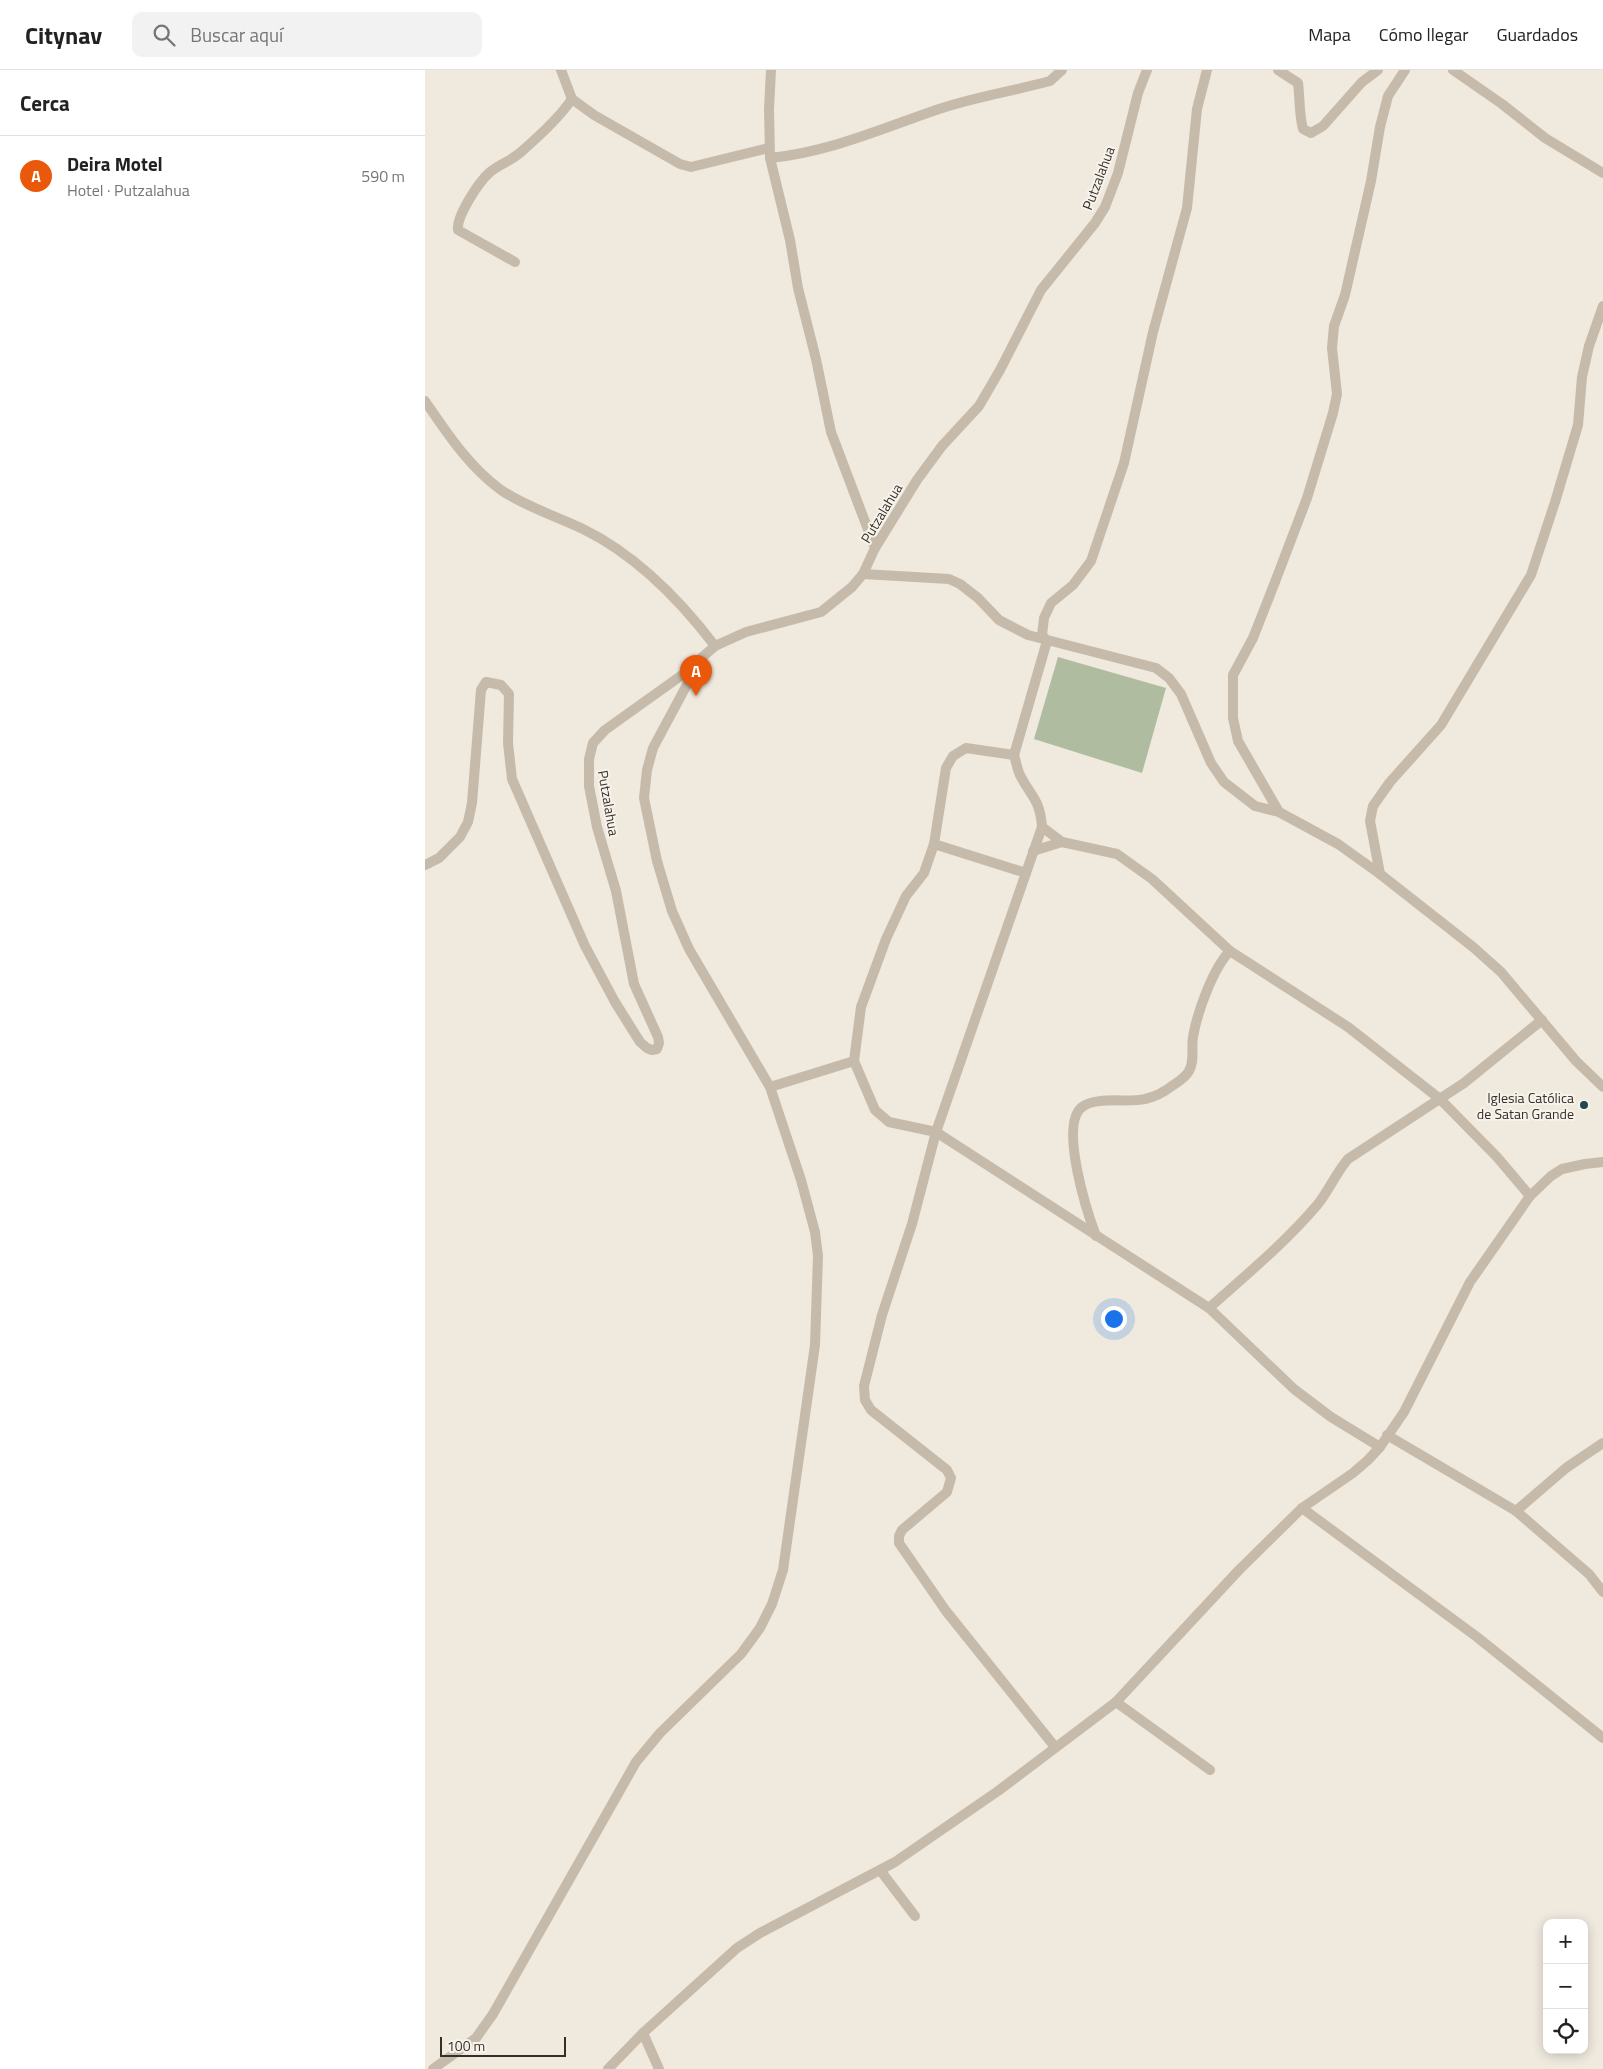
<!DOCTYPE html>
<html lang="es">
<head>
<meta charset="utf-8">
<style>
	body { margin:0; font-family:"Titillium Web",sans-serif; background:#f2f2f2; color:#222 }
	.controls { position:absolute; right:15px; bottom:15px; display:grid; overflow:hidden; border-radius:10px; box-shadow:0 2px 12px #0003 }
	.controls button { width:45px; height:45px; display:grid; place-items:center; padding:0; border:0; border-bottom:1px solid #e0e0e0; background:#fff; color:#222; font:25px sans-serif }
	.scale { position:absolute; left:15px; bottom:12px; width:126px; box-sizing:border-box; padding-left:5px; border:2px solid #352f2a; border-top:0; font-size:14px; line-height:18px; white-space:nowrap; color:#352f2a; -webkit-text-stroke:4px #f7f3ea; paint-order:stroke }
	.you { position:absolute; left:688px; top:1248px; width:18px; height:18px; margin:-12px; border:4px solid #fff; border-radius:50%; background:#1a73e8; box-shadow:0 0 0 8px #1a73e833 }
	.badge { display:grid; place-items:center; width:32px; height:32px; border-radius:50%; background:#ea580c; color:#fff; font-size:16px; font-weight:700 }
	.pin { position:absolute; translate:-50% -41px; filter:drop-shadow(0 1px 2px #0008) }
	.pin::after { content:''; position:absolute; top:26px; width:18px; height:15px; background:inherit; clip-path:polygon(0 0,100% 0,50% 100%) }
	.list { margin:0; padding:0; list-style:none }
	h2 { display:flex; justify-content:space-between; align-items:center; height:65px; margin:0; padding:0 20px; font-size:21px }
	h2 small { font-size:16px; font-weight:400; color:#767676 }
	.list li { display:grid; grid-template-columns:32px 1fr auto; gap:15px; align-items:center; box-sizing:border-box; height:80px; padding:0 20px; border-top:1px solid #e0e0e0 }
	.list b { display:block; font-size:19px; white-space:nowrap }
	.list p { margin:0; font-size:16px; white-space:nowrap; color:#767676 }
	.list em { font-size:16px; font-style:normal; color:#767676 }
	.icon { flex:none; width:28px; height:28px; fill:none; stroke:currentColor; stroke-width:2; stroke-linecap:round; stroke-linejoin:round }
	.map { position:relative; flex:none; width:1178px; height:1999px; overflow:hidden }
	header { display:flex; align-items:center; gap:30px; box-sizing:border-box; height:70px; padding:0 25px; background:#fff; border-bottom:1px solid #e0e0e0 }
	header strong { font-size:24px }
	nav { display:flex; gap:28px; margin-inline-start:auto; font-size:18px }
	.search { width:350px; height:45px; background:#f2f2f2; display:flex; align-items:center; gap:12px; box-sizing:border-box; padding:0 18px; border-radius:10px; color:#767676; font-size:19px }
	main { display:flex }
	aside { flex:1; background:#fff }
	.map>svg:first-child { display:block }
</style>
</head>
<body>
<header>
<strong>Citynav</strong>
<div class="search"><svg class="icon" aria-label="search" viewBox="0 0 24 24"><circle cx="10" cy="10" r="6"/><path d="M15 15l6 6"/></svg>Buscar aquí</div>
<nav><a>Mapa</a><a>Cómo llegar</a><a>Guardados</a></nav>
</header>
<main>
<aside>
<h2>Cerca<small></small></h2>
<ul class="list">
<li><span class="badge">A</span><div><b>Deira Motel</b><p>Hotel · Putzalahua</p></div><em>590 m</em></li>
</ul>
</aside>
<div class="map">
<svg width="1178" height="1999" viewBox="0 0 1178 1999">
	<rect width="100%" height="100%" fill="#efe9de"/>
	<path fill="#afbca0" d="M 633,587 L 741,618 L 717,703 L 609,669 Z"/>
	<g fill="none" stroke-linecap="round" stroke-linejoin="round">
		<g stroke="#c6bbab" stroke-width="10">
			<path d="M 136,0 L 147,29 L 169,45 L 255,94 L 266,97 L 344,78"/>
			<path d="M 346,0 L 344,39 L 345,88 L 365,170 L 373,218 L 391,289 L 406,362 L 450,478"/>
			<path d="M 782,0 L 772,39 L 762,138 L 728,262 L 699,393 L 666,491 L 648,515 L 626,533 L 619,548 L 617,565 L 622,571 L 589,685 L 541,678 L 528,686 L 521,698 L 509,774 L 499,803 L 481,826 L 461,869 L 436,937 L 429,991 L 450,1040 L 464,1052 L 511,1062 L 784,1238 L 869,1319 L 906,1347 L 955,1377"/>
			<path d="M 853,0 L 873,13 C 875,28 874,45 878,59 L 886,63 L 898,56 L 937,12 L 953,0"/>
			<path d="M 1028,0 L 1077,34 L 1120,68 L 1178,103"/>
			<path d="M 345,88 C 405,82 458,58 514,39 C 550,27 588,21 625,11 L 637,0"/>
			<path d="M 90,192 L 33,160 C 31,147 53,113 64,103 C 73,95 86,91 96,82 C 114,66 133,49 147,29"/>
			<path d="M 0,331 C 22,363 44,397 76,420 C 101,437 131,446 158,459 C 211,485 255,530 290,576"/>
			<path d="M 438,504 L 524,509 L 535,514 L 553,528 L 574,550 L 603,565 L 731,598 L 744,608 L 756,624 L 786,693 L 799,712 L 830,736 L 854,742 L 913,774 L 955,804 L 1048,877 L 1076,902 L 1151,991 L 1178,1017"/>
			<path d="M 589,685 C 591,691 592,699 595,705 C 606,727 615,729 617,757 L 511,1062 L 487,1154 L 457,1245 L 439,1316 L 440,1330 L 446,1340 L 522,1400 L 526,1408 L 522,1422 L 477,1460 L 474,1466 L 474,1473 L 521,1541 L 630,1677"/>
			<path d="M 854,742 L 813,671 L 808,648 L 808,605 L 828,568 L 850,512 L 882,428 L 908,343 L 912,324 L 907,278 L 909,256 L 920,225 L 946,111 L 955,57 L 963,26 L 980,0"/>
			<path d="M 617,757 L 637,772 L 692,784 L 727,809 L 805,881 L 923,957 L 1015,1029 L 1072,1087 L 1105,1126"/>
			<path d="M 509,774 L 601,803"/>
			<path d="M 608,781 L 637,772"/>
			<path d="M 0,795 L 14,788 L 35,767 L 43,752 L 47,733 L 56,620 L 61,612 L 76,615 L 84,624 L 83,673 L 87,709 L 160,876 L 190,932 L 215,972 L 222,978 L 227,980 L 232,979 L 234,973 L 233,967 L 209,914 L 191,821 L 172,757 L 164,716 L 164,689 L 168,673 L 180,660 L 257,605 L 290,576 L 321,562 L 396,542 L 427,517 L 438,504 L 450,478 L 492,410 L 517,376 L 554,336 L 575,300 L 616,220 L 670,153 L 680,137 L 693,103 L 713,23 L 722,0"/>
			<path d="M 955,804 L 945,751 L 948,736 L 965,712 L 1016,655 L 1106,505 L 1130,432 L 1153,355 L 1157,307 L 1164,276 L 1178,236"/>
			<path d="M 345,1017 L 429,991"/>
			<path d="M 671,1166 C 662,1142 634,1055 657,1037 C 671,1026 703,1033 720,1029 C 730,1027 739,1022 747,1016 C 753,1012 761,1007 764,1001 C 770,990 766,979 768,967 C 772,943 788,898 805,881"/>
			<path d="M 784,1238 C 821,1205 861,1172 893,1134 C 904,1120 911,1103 923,1089 L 1039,1013 L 1117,950"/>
			<path d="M 962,1365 L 1091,1441 L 1164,1504 L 1178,1522"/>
			<path d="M 877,1438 L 1052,1567 L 1178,1668"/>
			<path d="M 1091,1441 L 1141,1398 L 1178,1373"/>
			<path d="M 691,1632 L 785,1700"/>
			<path d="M 455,1800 L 490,1846"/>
			<path d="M 218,1963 L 234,1999"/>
			<path d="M 8,1999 L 51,1968 L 68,1944 L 211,1692 L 235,1663 L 316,1584 L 335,1558 L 347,1534 L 358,1500 L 390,1275 L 393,1186 L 390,1162 L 376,1110 L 345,1017 L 264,879 L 247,841 L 232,791 L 219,728 L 222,700 L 228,678 L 272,596"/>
			<path d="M 183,1999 L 218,1963 L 312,1878 L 335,1863 L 470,1792 L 573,1721 L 691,1632 L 814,1500 L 877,1438 L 928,1403 L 943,1390 L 955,1377 L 979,1342 L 1045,1212 L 1105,1126 L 1126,1106 L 1137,1099 L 1160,1094 L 1178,1092"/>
		</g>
	</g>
	<circle fill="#244851" stroke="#f7f3ea" stroke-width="2" cx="1159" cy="1035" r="5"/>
	<g text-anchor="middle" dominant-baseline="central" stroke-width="4" stroke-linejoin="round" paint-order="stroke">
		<g font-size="14" fill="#352f2a" stroke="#f7f3ea">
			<text transform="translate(673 108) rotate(-69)">Putzalahua</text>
			<text transform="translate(456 443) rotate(-59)">Putzalahua</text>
			<text transform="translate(184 733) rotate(80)">Putzalahua</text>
		</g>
		<g font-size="14" fill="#352f2a" stroke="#f7f3ea" text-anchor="end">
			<text x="1149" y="1027">Iglesia Católica<tspan x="1149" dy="16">de Satan Grande</tspan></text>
		</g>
	</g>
</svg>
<div class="controls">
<button>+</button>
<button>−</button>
<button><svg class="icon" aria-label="locate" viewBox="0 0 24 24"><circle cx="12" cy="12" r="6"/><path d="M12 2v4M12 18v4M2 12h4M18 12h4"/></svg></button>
</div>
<div class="scale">100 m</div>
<div class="you"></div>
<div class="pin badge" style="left:271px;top:626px">A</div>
</div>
</main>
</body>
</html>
